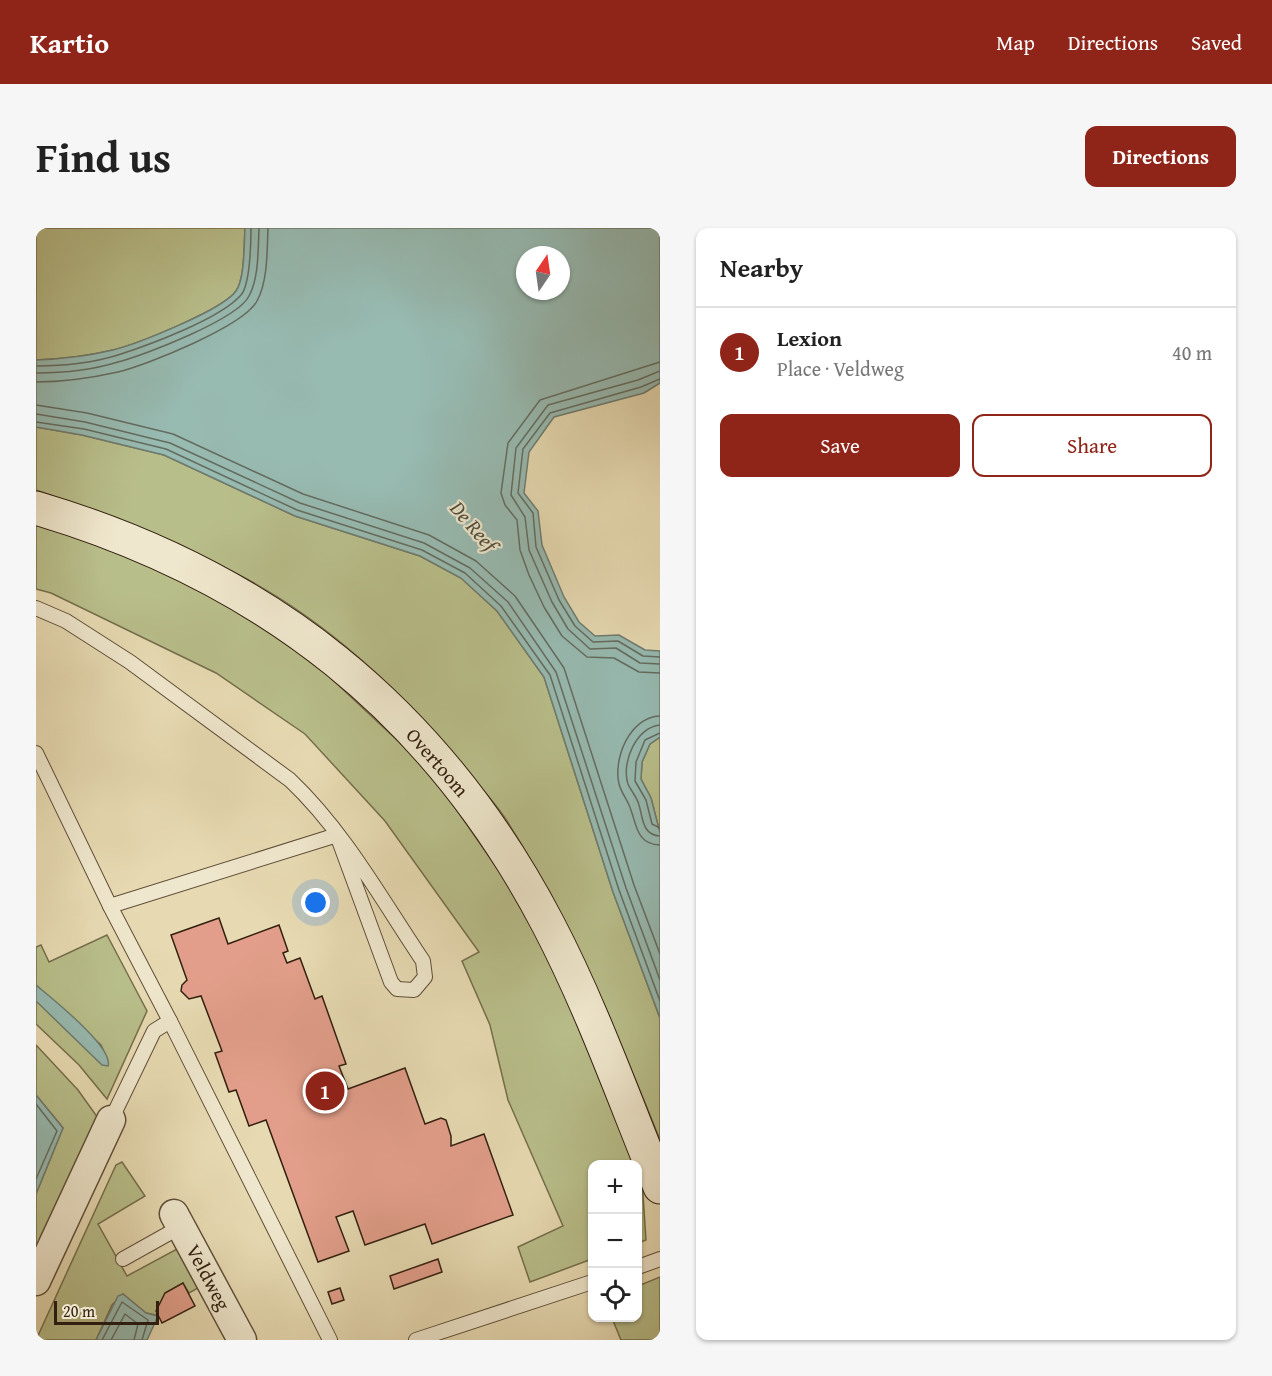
<!DOCTYPE html>
<html lang="en">
<head>
<meta charset="utf-8">
<style>
	body { margin:0; font-family:"Gentium Book Plus",serif; background:#f6f6f6; color:#222 }
	.controls { position:absolute; right:18px; bottom:18px; display:grid; overflow:hidden; border-radius:12px; box-shadow:0 2px 4px #0004 }
	.controls button { width:54px; height:54px; display:grid; place-items:center; padding:0; border:0; border-bottom:2px solid #e0e0e0; background:#fff; color:#222; font:30px sans-serif }
	.compass { position:absolute; left:480px; top:18px; width:54px; height:54px; border-radius:50%; background:#fff; box-shadow:0 2px 4px #0004; rotate:13deg }
	.scale { position:absolute; left:18px; bottom:15px; width:105px; box-sizing:border-box; padding-left:6px; border:3px solid #321f0f; border-top:0; font-size:16px; line-height:21px; white-space:nowrap; color:#321f0f; -webkit-text-stroke:4px #efe7cd; paint-order:stroke }
	.you { position:absolute; left:280px; top:675px; width:21px; height:21px; margin:-15px; border:4px solid #fff; border-radius:50%; background:#1a73e8; box-shadow:0 0 0 9px #1a73e833 }
	.badge { display:grid; place-items:center; width:39px; height:39px; border-radius:50%; background:#8f2418; color:#fff; font-size:20px; font-weight:700 }
	.pin { position:absolute; translate:-50% -50%; border:3px solid #fff; box-shadow:0 2px 6px #0006 }
	.list { margin:0; padding:0; list-style:none }
	h2 { display:flex; justify-content:space-between; align-items:center; height:78px; margin:0; padding:0 24px; font-size:26px }
	h2 small { font-size:20px; font-weight:400; color:#767676 }
	.list li { display:grid; grid-template-columns:39px 1fr auto; gap:18px; align-items:center; box-sizing:border-box; height:90px; padding:0 24px; border-top:2px solid #e0e0e0 }
	.list b { display:block; font-size:22px; white-space:nowrap }
	.list p { margin:0; font-size:20px; white-space:nowrap; color:#767676 }
	.list em { font-size:20px; font-style:normal; color:#767676 }
	.actions { display:flex; gap:12px; padding:18px 24px }
	.actions a { flex:1; padding:14px 0; border:2px solid #8f2418; border-radius:12px; text-align:center; font-size:21px; color:#8f2418 }
	.actions .main { background:#8f2418; color:#fff }
	.icon { flex:none; width:33px; height:33px; fill:none; stroke:currentColor; stroke-width:2; stroke-linecap:round; stroke-linejoin:round }
	.map { position:relative; flex:none; width:624px; height:1112px; overflow:hidden; border-radius:12px }
	header { display:flex; align-items:center; gap:36px; box-sizing:border-box; height:84px; padding:0 30px; background:#8f2418; color:#fff }
	header strong { font-size:28px }
	nav { display:flex; gap:33px; margin-inline-start:auto; font-size:21px }
	.intro { display:flex; align-items:center; justify-content:space-between; box-sizing:border-box; height:144px; padding:0 36px }
	h1 { margin:0; font-size:42px }
	.button { padding:15px 27px; border-radius:12px; background:#8f2418; color:#fff; font-size:21px; font-weight:700 }
	main { display:flex; gap:36px; padding:0 36px }
	aside { flex:1; background:#fff; border-radius:12px; box-shadow:0 2px 4px #0004 }
	.map>svg:first-child { display:block }
</style>
</head>
<body>
<header>
<strong>Kartio</strong>
<nav><a>Map</a><a>Directions</a><a>Saved</a></nav>
</header>
<div class="intro"><h1>Find us</h1><a class="button">Directions</a></div>
<main>
<div class="map">
<svg width="624" height="1112" viewBox="0 0 624 1112">
	<rect width="100%" height="100%" fill="#e7dab2"/>
	<filter id="stains"><feTurbulence type="fractalNoise" baseFrequency=".00333" numOctaves="4"/><feColorMatrix values="0 0 0 0 .2 0 0 0 0 .09 0 0 0 0 .02 0 0 0 .5 -.17"/></filter>
	<radialGradient id="worn" r=".72"><stop offset=".6" stop-color="#630" stop-opacity="0"/><stop offset="1" stop-color="#630" stop-opacity=".3"/></radialGradient>
	<g fill="#b8be8a" stroke="#756e4c" stroke-width="1.5">
		<path d="M 0,0 L 209,0 C 208,15 209,51 200,63 C 187,82 101,116 77,122 C 52,128 26,131 0,132 Z"/>
		<path d="M 0,199 L 46,207 L 128,227 L 259,288 L 384,328 L 425,350 L 461,383 L 508,449 L 577,664 L 624,790 L 624,912 C 580,802 535,693 471,593 C 459,574 443,558 429,541 C 366,463 294,395 205,348 C 139,312 70,287 0,262 Z"/>
		<path d="M 0,295 L 42,305 L 160,356 L 267,424 L 393,542 L 488,679 L 526,754 L 600,936 L 556,936 L 556,1031 L 494,1054 L 482,1019 L 527,998 L 472,872 L 454,797 L 426,733 L 443,724 L 349,593 L 269,506 L 180,445 L 15,365 L 0,361 Z"/>
		<path d="M 624,509 L 624,605 L 615,570 L 605,551 L 606,534 L 614,516 Z"/>
		<path d="M 71,707 L 111,783 L 71,871 L 43,837 L 0,796 L 0,773 L 71,830 L 65,817 L 0,757 L 0,719 L 5,717 L 13,734 Z"/>
		<path d="M 0,817 L 42,862 L 62,890 L 0,1023 L 0,966 L 27,900 L 0,867 Z"/>
		<path d="M 86,934 L 109,968 L 62,996 L 91,1048 L 141,1021 L 162,1060 L 153,1065 L 147,1055 L 129,1065 L 120,1087 L 110,1085 L 87,1066 L 76,1077 L 60,1112 L 0,1112 L 80,937 Z"/>
		<path d="M 602,940 L 606,953 L 610,1012 L 602,1015 Z"/>
		<path d="M 624,1049 L 624,1112 L 585,1112 L 576,1090 L 602,1090 L 602,1058 Z"/>
	</g>
	<g fill="#97bab1" stroke="#6f7c70" stroke-width="1.5" fill-rule="evenodd">
		<path d="M 209,0 L 624,0 L 624,155 L 608,165 L 518,189 L 493,224 L 488,265 L 502,283 L 506,317 L 528,369 L 543,394 L 559,408 L 583,407 L 609,422 L 624,423 L 624,509 L 614,516 L 606,534 L 605,551 L 615,570 L 624,605 L 624,790 L 577,664 L 508,449 L 461,383 L 425,350 L 384,328 L 259,288 L 128,227 L 46,207 L 0,199 L 0,132 C 26,131 52,128 77,122 C 101,116 187,82 200,63 C 209,51 208,15 209,0 ZM 489,27 L 525,27 L 525,63 L 489,63 Z"/>
		<path d="M 0,757 C 15,770 78,819 72,838 L 66,837 L 0,773 Z"/>
		<path d="M 0,867 L 27,900 L 0,966 Z"/>
		<path d="M 87,1066 L 110,1085 L 122,1088 L 111,1112 L 60,1112 L 82,1068 Z"/>
	</g>
	<g fill="none" stroke-linecap="round" stroke-linejoin="round">
		<g stroke="#646c60" stroke-width="1.5">
			<path d="M 624,134 L 504,172 L 472,215 L 465,265 L 469,277 L 481,292 L 484,322 L 493,347 L 508,379 L 526,408 L 551,429 L 578,430 L 603,444 L 624,445"/>
			<path d="M 0,138 C 26,138 56,135 82,127 C 113,117 184,91 205,67 C 214,57 215,15 215,0"/>
			<path d="M 624,143 L 602,152 L 512,177 L 480,220 L 475,267 L 489,289 L 493,322 L 516,374 L 532,401 L 554,421 L 580,420 L 604,435 L 624,436"/>
			<path d="M 0,145 C 27,145 56,142 82,134 C 109,127 202,91 213,68 C 223,50 222,21 223,0"/>
			<path d="M 624,151 L 605,159 L 514,185 L 487,221 L 482,265 L 497,285 L 500,319 L 523,372 L 539,398 L 557,414 L 582,413 L 607,428 L 624,429"/>
			<path d="M 0,154 C 28,154 55,150 82,144 C 111,137 208,98 221,73 C 232,53 231,22 232,0"/>
			<path d="M 0,177 L 51,185 L 137,206 L 267,266 L 393,307 L 440,333 L 479,368 L 528,440 L 598,657 L 624,726"/>
			<path d="M 0,186 L 49,194 L 134,215 L 264,275 L 388,315 L 434,340 L 472,374 L 520,444 L 590,660 L 624,752"/>
			<path d="M 0,194 L 48,201 L 130,221 L 261,282 L 386,322 L 429,345 L 465,378 L 514,447 L 583,662 L 624,773"/>
			<path d="M 624,488 C 594,489 577,530 583,556 C 585,564 590,570 593,577 C 601,595 599,616 624,617"/>
			<path d="M 624,497 C 600,499 585,535 592,556 C 595,563 601,569 603,577 C 607,590 606,607 624,608"/>
			<path d="M 624,505 L 609,512 L 600,534 L 599,553 L 610,572 L 616,596 L 624,600"/>
			<path d="M 0,876 L 21,903 L 0,951"/>
			<path d="M 66,1112 L 86,1074 L 112,1092 L 106,1112"/>
			<path d="M 75,1112 L 89,1086 L 102,1096 L 98,1112"/>
		</g>
	</g>
	<g fill="#e29e8a" stroke="#321f0f" stroke-width="1.5">
		<path d="M 183,690 L 192,716 L 243,697 L 252,723 L 247,725 L 251,735 L 264,730 L 279,771 L 286,768 L 310,836 L 303,838 L 312,861 L 369,840 L 389,896 L 405,890 L 410,892 L 415,908 L 415,918 L 448,906 L 477,987 L 396,1016 L 389,996 L 329,1017 L 317,983 L 300,989 L 313,1023 L 282,1034 L 230,892 L 213,898 L 200,862 L 193,864 L 179,825 L 186,823 L 165,768 L 153,771 L 145,763 L 146,757 L 151,752 L 135,707 Z"/>
		<path d="M 402,1031 L 406,1044 L 358,1061 L 354,1048 Z"/>
		<path d="M 147,1055 L 159,1078 L 126,1095 L 120,1083 L 129,1065 Z"/>
		<path d="M 304,1060 L 308,1072 L 296,1076 L 292,1064 Z"/>
	</g>
	<g fill="none" stroke-linecap="round" stroke-linejoin="round">
		<defs>
			<g id="lane">
				<path d="M 0,380 L 30,393 L 94,434 L 254,552 C 308,603 346,672 387,733 L 389,749 L 378,762 L 361,761 L 355,754 L 301,607"/>
				<path d="M 0,525 L 74,678 L 134,793"/>
				<path d="M 74,678 L 301,607"/>
				<path d="M 75,892 L 118,803 L 134,793 L 294,1112"/>
				<path d="M 87,1031 L 146,998"/>
				<path d="M 602,1039 L 624,1031"/>
				<path d="M 380,1112 L 556,1054"/>
			</g>
			<g id="street">
				<path d="M 138,986 L 206,1112"/>
				<path d="M 0,1053 L 75,892"/>
			</g>
			<path id="secondary" d="M 0,280 C 230,348 400,482 512,696 C 556,780 588,871 624,959"/>
		</defs>
		<use href="#lane" stroke="#5f4e38" stroke-width="16"/>
		<use href="#street" stroke="#5f4e38" stroke-width="31"/>
		<use href="#secondary" stroke="#321f0f" stroke-width="35"/>
		<use href="#lane" stroke="#efe7cd" stroke-width="14"/>
		<use href="#street" stroke="#efe7cd" stroke-width="28"/>
		<use href="#secondary" stroke="#efe7cd" stroke-width="33"/>
	</g>
	<g text-anchor="middle" dominant-baseline="central" stroke-width="4.5" stroke-linejoin="round" paint-order="stroke">
		<g font-size="20" fill="#321f0f" stroke="#efe7cd">
			<text transform="translate(402 534) rotate(49)">Overtoom</text>
			<text transform="translate(173 1049) rotate(62)">Veldweg</text>
		</g>
		<g font-size="21" font-style="italic" fill="#504e40" stroke="#efe7cd">
			<text transform="translate(438 298) rotate(49)">De Reef</text>
		</g>
	</g>
	<rect width="100%" height="100%" filter="url(#stains)"/>
	<rect width="100%" height="100%" fill="url(#worn)"/>
</svg>
<div class="controls">
<button>+</button>
<button>−</button>
<button><svg class="icon" aria-label="locate" viewBox="0 0 24 24"><circle cx="12" cy="12" r="6"/><path d="M12 2v4M12 18v4M2 12h4M18 12h4"/></svg></button>
</div>
<svg class="compass" viewBox="-18 -18 36 36"><path d="M0-13l5 13h-10z" fill="#e53935"/><path d="M0 13l5-13h-10z" fill="#767676"/></svg>
<div class="scale">20 m</div>
<div class="you"></div>
<div class="pin badge" style="left:289px;top:863px">1</div>
</div>
<aside>
<h2>Nearby<small></small></h2>
<ul class="list">
<li><span class="badge">1</span><div><b>Lexion</b><p>Place · Veldweg</p></div><em>40 m</em></li>
</ul>
<div class="actions"><a class="main">Save</a><a>Share</a></div>
</aside>
</main>
</body>
</html>
